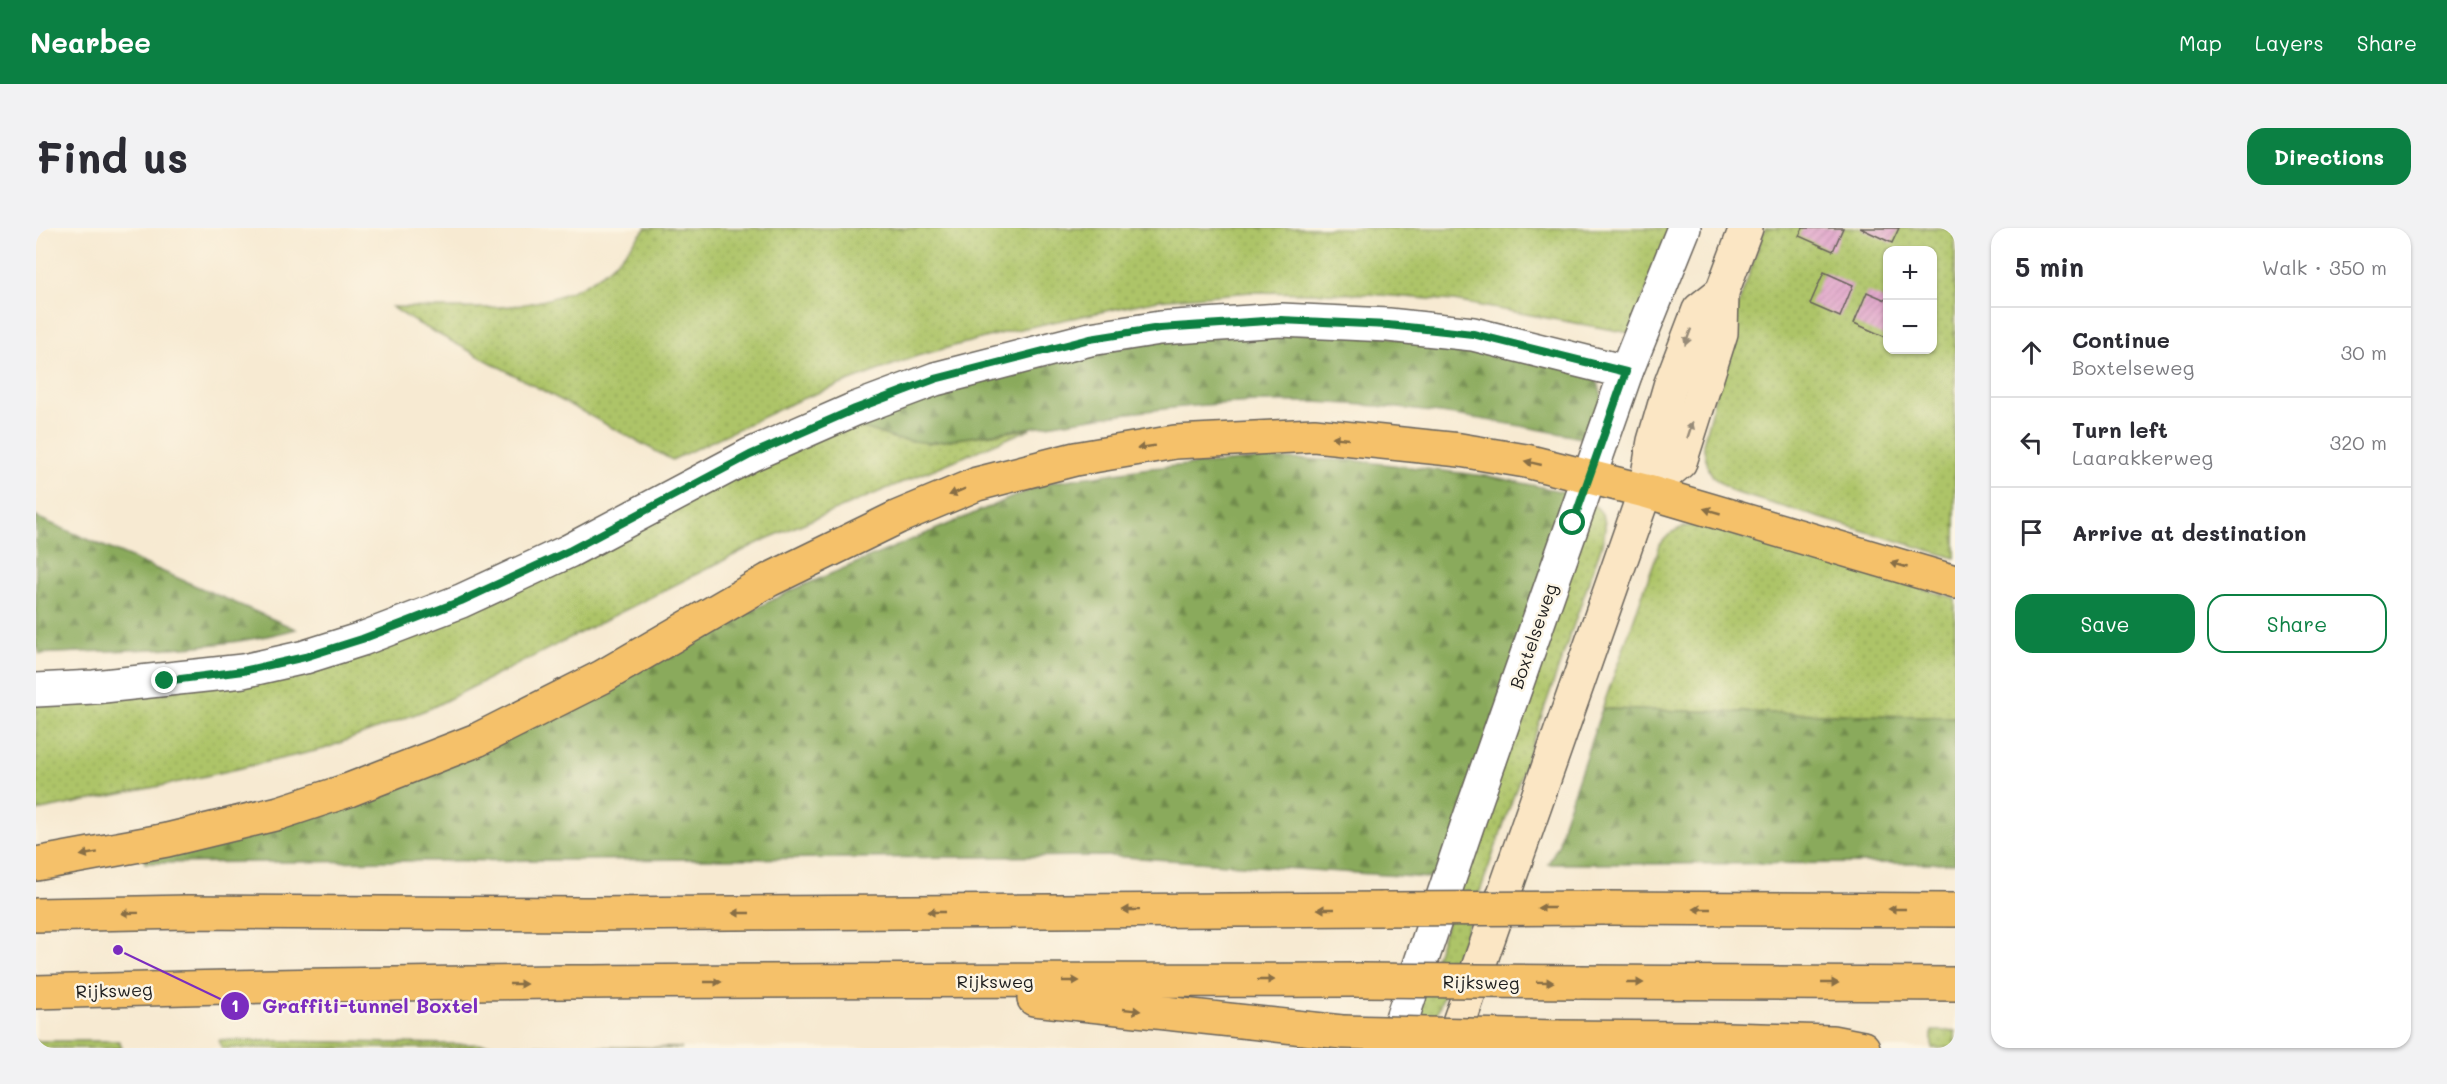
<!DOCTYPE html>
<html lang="en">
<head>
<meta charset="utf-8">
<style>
	body { margin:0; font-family:Mali,sans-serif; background:#f2f2f3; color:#2b2b33 }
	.controls { position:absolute; right:18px; top:18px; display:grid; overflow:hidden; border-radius:12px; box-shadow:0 2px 4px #0004 }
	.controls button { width:54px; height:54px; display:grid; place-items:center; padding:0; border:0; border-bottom:2px solid #e1e1e2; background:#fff; color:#2b2b33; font:30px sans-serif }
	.stop { position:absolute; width:18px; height:18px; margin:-14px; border:4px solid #0b8043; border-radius:50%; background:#fff }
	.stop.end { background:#0b8043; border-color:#fff; box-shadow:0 2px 6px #0008 }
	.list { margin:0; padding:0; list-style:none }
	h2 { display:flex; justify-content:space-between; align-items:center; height:78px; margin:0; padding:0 24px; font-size:26px }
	h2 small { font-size:20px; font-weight:400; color:#7c7c81 }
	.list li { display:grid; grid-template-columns:39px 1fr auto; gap:18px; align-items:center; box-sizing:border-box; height:90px; padding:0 24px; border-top:2px solid #e1e1e2 }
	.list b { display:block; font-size:22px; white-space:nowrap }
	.list p { margin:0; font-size:20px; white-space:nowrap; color:#7c7c81 }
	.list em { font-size:20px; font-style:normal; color:#7c7c81 }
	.actions { display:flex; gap:12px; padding:18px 24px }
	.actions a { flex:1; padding:14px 0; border:2px solid #0b8043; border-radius:18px; text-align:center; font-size:21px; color:#0b8043 }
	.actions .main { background:#0b8043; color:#fff }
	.icon { flex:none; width:33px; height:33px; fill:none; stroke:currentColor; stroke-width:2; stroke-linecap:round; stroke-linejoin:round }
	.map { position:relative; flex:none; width:1919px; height:820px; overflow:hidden; border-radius:18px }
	header { display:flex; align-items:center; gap:36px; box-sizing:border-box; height:84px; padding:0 30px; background:#0b8043; color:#fff }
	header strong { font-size:28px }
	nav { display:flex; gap:33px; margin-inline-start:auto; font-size:21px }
	.intro { display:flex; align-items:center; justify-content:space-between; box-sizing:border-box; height:144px; padding:0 36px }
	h1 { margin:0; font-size:42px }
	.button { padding:15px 27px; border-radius:18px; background:#0b8043; color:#fff; font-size:21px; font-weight:700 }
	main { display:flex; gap:36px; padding:0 36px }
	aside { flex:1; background:#fff; border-radius:18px; box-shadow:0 2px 4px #0004 }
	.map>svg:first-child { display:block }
</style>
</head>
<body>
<header>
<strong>Nearbee</strong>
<nav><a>Map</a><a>Layers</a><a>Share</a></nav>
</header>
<div class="intro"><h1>Find us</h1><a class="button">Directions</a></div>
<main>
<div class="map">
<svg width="1919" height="820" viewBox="0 0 1919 820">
	<defs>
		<pattern id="grass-dots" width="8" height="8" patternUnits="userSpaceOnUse" patternTransform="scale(1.5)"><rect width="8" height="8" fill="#adc468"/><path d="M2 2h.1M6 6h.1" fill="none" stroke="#94a85a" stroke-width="1.8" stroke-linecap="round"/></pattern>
		<pattern id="forest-firs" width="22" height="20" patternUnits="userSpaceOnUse" patternTransform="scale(1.5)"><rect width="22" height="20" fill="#8aaa5c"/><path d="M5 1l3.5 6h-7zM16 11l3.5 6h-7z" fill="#708a4b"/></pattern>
		<pattern id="building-hatch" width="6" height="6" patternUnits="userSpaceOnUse" patternTransform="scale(1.5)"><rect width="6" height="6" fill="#e2a8cc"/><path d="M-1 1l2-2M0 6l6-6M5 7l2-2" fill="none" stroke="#c190af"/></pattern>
	</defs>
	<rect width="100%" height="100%" fill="#fcf5e5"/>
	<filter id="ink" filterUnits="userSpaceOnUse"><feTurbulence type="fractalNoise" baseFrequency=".0167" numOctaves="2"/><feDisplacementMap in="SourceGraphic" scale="12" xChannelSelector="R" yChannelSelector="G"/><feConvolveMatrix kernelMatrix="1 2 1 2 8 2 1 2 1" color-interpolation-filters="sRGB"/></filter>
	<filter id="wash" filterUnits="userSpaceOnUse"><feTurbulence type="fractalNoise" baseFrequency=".008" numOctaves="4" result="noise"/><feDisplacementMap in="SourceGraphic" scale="24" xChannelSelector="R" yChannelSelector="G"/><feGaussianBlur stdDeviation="1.35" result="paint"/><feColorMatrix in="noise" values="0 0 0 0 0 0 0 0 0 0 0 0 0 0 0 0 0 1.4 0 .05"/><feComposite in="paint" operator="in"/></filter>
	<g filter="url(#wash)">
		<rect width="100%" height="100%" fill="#f7ead2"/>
		<g fill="url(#grass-dots)" stroke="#647042" stroke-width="1.5" fill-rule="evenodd">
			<path d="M 610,0 L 1634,0 L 1594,105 L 1418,73 L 1332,66 L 1215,64 L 1122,72 L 970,104 L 881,128 L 763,172 L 636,232 L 376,92 L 356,79 C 425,79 506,90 565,46 C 582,34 596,16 610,0 Z"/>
			<path d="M 1729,0 L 1919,0 L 1919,330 L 1697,264 L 1678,250 L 1672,240 L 1667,216 L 1701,81 ZM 1852,22 L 1896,22 L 1896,122 L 1852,122 Z"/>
			<path d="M 810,194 L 893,215 L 994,201 L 730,311 L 395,480 L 288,521 L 139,555 L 0,583 L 0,473 L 231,447 Z"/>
			<path d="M 1556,276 C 1574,287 1570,304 1564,322 L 1389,820 L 1368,820 Z"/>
			<path d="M 1664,297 L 1919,370 L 1919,489 L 1566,481 L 1624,317 C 1635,302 1646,297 1664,297 Z"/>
			<rect x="1896" y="803" width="23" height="17"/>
			<path d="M 183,812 L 646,820 L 186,820 Z"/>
			<path d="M 0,813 L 83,813 L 86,820 L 0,820 Z"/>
		</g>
		<g fill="url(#forest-firs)" stroke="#53633c" stroke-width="1.5">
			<path d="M 1323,104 L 1554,142 C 1575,174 1566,179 1554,212 C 1448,189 1339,172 1230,174 C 1118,176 1005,199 893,215 L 860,211 L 810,194 L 893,163 L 1128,110 Z"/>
			<path d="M 1230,231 L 1314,232 L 1458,249 L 1534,265 L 1407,651 L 1074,628 L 109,635 L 106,628 L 630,425 L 754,363 L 1010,255 L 1114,240 Z"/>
			<path d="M 0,289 L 260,401 C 178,424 89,421 4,426 L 0,417 Z"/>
			<path d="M 1566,481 L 1919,489 L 1919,635 L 1512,636 L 1523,615 L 1527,595 Z"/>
		</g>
		<g id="blocks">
			<g fill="url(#building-hatch)">
				<path d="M 1767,0 L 1807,0 L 1797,23 L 1763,8 Z"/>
				<path d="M 1824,0 L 1863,0 L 1856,15 Z"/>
				<path d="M 1788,44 L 1817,57 L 1804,89 L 1774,76 Z"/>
				<path d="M 1831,64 L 1852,73 L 1852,110 L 1818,95 Z"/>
			</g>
		</g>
	</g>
	<g filter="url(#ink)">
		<use href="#blocks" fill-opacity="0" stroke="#69645c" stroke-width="1.5"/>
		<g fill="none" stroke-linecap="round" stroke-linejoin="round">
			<defs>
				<g id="street">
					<path d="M 0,462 L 58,459 L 207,443 L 269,429 L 326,411 L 425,373 L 533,323 L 714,227 L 819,181 L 899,151 L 1054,111 L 1124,100 L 1245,92 L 1352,97 L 1437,106 L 1590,144"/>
					<path d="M 1356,820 L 1433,592 L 1590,144 L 1648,0"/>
				</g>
				<g id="secondary">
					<path d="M 1609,263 L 1644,234 L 1685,105 L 1686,64 L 1710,0"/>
					<path d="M 1414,820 L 1609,263 L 1618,213 L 1634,158 L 1663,82 L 1686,64"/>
				</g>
				<g id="highway">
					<path d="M 0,636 L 131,612 L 243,585 L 313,562 L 441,512 L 566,449 L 733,352 L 862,289 L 941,256 L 1039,231 L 1139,214 L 1278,207 L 1424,222 L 1490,233 L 1609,263 L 1919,354"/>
					<path d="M 1569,680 L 1919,682"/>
					<path d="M 0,687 L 152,684 L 550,686 L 1349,681"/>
					<path d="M 1541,754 L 1919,756"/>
					<path d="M 0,764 C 441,750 883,753 1324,752"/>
					<path d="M 998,771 L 1306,804"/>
					<path d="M 1521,809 L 1658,810 L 1796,814 L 1827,820"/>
				</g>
			</defs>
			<use href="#street" stroke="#69645c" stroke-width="36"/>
			<use href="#secondary" stroke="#69645c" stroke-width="36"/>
			<use href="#highway" stroke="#69645c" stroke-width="36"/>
			<use href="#street" stroke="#fff" stroke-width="33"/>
			<use href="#secondary" stroke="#fbe6c4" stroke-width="33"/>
			<use href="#highway" stroke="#f5c16b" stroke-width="33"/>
			<defs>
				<g id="highway-bridge">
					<path d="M 1349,681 L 1569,680"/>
					<path d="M 1324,752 L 1541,754"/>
					<path d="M 1306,804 L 1521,809"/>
				</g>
			</defs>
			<use href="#highway-bridge" stroke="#69645c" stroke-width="36" stroke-linecap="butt"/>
			<use href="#highway-bridge" stroke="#f5c16b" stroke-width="33"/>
		</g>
		<defs><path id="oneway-solid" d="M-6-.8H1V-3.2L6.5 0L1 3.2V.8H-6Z" transform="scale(1.5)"/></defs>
		<g fill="#978b78">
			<use href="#oneway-solid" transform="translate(1652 109) rotate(110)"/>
			<use href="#oneway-solid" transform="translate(1654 202) rotate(-72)"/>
		</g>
		<g fill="#886e44">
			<use href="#oneway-solid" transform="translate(1304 210) rotate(-174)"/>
			<use href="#oneway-solid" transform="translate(1110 219) rotate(171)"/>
			<use href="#oneway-solid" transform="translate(1497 235) rotate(-167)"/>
			<use href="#oneway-solid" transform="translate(921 264) rotate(157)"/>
			<use href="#oneway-solid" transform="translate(1676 283) rotate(-164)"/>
			<use href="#oneway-solid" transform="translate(1863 337) rotate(-164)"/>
			<use href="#oneway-solid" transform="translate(53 626) rotate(170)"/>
			<use href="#oneway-solid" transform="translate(1510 680) rotate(180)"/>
			<use href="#oneway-solid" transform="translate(1290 681) rotate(180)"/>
			<use href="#oneway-solid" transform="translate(1666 681) rotate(-180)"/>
			<use href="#oneway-solid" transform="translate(1861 681) rotate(-180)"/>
			<use href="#oneway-solid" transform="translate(1095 682) rotate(180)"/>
			<use href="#oneway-solid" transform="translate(900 684) rotate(180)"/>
			<use href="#oneway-solid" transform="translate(94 685) rotate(179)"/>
			<use href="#oneway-solid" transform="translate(705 685) rotate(180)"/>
			<use href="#oneway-solid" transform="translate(1230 752)"/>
			<use href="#oneway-solid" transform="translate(1035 753)"/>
			<use href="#oneway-solid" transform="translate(677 754)"/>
			<use href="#oneway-solid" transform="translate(1509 754) rotate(1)"/>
			<use href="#oneway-solid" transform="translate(1599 755)"/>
			<use href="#oneway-solid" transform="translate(1794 755)"/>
			<use href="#oneway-solid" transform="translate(482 756)"/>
			<use href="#oneway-solid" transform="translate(1096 782) rotate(6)"/>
		</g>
	</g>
	<g fill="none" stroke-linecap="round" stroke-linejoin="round" filter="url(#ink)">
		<path stroke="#0b8043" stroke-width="8" d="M 129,453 L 207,443 L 269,429 L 326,411 L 425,373 L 533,323 L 714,227 L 819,181 L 899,151 L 1054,111 L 1124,100 L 1245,92 L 1352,97 L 1437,106 L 1590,144 L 1537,295"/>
	</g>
	<g text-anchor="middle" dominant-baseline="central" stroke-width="5" stroke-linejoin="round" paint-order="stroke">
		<g font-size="18" fill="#1c1c1c" stroke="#fcf5e5">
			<text transform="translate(1497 408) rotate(-71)">Boxtelseweg</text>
			<text x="959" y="753">Rijksweg</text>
			<text transform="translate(1445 754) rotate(1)">Rijksweg</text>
			<text transform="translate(78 762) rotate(-2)">Rijksweg</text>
		</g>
	</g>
	<path fill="none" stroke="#7b2cbf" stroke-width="2" d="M82 722L199 778"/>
	<g fill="#7b2cbf" stroke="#fcf5e5" stroke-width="2">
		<circle cx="82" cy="722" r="6"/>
		<circle cx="199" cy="778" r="15"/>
	</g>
	<g font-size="18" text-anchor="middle" font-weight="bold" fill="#fff">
		<text x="199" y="784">1</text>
	</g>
	<g font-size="20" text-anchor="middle" font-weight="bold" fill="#7b2cbf" stroke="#fcf5e5" stroke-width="5" stroke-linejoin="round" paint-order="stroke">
		<text x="334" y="785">Graffiti-tunnel Boxtel</text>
	</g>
</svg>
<div class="controls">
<button>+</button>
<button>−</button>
</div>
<div class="stop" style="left:1537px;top:295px"></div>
<div class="stop end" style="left:129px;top:453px"></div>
</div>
<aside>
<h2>5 min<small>Walk · 350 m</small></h2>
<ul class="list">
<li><svg class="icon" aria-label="ahead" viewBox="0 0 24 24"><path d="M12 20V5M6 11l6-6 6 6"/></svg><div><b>Continue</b><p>Boxtelseweg</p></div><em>30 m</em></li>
<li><svg class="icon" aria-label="left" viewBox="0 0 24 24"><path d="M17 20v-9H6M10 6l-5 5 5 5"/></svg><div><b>Turn left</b><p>Laarakkerweg</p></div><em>320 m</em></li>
<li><svg class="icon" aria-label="arrive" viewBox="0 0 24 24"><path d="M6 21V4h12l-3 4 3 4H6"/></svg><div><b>Arrive at destination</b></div></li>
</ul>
<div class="actions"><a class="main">Save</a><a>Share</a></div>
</aside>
</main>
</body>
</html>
